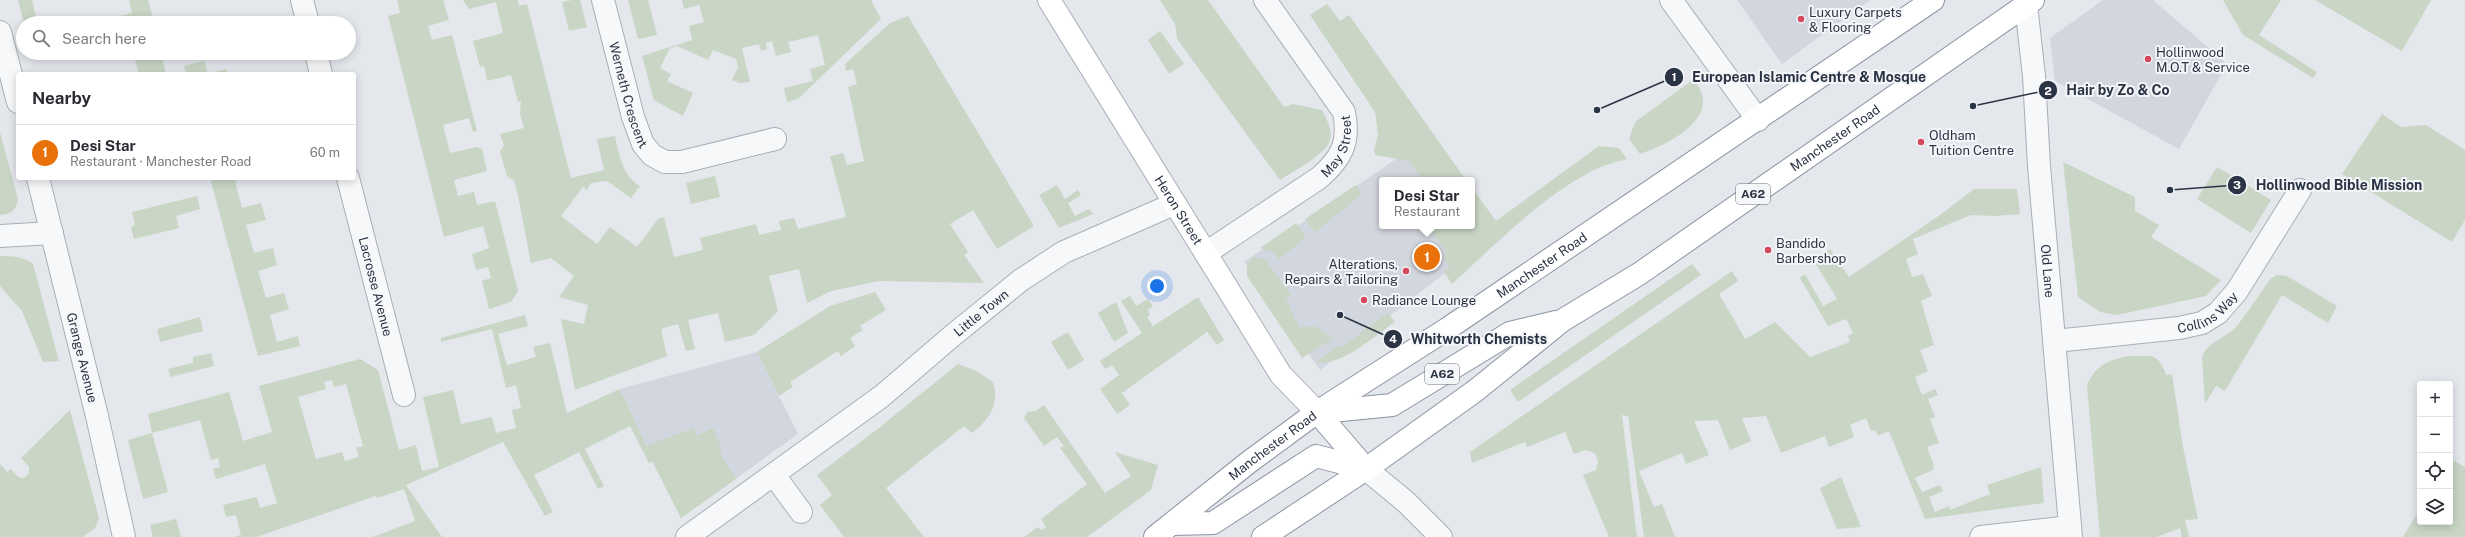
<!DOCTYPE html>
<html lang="en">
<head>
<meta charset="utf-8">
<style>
	body { margin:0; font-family:"Public Sans",sans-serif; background:#f2f2f3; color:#2b2b33 }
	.controls { position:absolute; right:12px; bottom:12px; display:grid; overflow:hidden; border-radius:4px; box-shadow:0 2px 10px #0003 }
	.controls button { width:36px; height:36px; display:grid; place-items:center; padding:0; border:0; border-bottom:1px solid #e1e1e2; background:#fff; color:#2b2b33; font:20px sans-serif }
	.you { position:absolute; left:1157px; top:286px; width:14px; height:14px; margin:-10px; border:3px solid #fff; border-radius:50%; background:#1a73e8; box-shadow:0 0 0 6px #1a73e833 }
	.badge { display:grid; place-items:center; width:26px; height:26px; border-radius:50%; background:#d1495b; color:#fff; font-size:13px; font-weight:700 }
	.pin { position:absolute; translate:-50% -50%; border:2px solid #fff; box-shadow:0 1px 4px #0006 }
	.popup { position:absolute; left:1379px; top:177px; width:96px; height:52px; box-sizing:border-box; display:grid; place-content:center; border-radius:4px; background:#fff; filter:drop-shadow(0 1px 3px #0005); font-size:13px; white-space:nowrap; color:#7c7c81 }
	.popup b { font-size:15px; color:#2b2b33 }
	.popup::after { content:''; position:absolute; left:50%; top:100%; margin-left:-8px; border:8px solid transparent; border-top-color:#fff }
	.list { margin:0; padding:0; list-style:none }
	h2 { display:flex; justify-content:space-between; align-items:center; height:52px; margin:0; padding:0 16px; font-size:17px }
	h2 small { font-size:13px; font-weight:400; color:#7c7c81 }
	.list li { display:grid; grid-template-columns:26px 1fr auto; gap:12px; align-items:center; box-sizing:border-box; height:56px; padding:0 16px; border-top:1px solid #e1e1e2 }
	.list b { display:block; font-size:15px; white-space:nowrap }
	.list p { margin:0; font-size:13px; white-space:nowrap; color:#7c7c81 }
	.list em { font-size:13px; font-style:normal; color:#7c7c81 }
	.icon { flex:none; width:22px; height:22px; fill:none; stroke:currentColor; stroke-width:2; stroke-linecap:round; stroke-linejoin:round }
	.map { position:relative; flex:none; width:2465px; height:537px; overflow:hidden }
	.search { position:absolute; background:#fff; box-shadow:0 2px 10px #0003; left:16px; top:16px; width:340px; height:44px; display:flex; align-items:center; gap:10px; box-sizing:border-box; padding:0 14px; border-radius:22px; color:#7c7c81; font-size:15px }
	.panel { position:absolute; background:#fff; box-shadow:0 2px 10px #0003; left:16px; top:72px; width:340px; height:108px; border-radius:4px }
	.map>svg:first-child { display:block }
</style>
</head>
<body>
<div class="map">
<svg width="2465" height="537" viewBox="0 0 2465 537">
	<rect width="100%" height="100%" fill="#e4e7ec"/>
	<g fill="#d2d6de">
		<path d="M 1737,0 L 1870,0 L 1782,64 Z"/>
		<path d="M 2103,0 L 2153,0 L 2227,64 L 2179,149 L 2055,81 L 2050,38 Z"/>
		<path d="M 1408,151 L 1430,180 L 1382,180 L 1382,226 L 1465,226 L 1480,246 L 1320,370 L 1244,262 Z"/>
		<path d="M 757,352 L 798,434 L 681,518 L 652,461 L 620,389 Z"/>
	</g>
	<g fill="#c9d6c5" fill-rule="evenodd">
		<path d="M 18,0 L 32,0 L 37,21 L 24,23 Z"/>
		<path d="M 129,0 L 148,0 L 154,23 L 94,23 L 132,13 Z"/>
		<path d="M 397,0 L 443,0 L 449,20 L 428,26 L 432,40 L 452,35 L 477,131 L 473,132 L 469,118 L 443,125 L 450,153 L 477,147 L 482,149 L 487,171 L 454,180 L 458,196 L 474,192 L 477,205 L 495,201 L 518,291 L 511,302 L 489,309 L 482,281 L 491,278 L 488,267 L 476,270 L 472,254 L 489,248 L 483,226 L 444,237 L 388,16 L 400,13 Z"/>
		<path d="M 463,0 L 518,0 L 519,6 L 527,4 L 571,178 L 604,170 L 597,139 L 615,136 C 619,154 622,176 640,186 L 631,198 L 607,181 L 591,183 L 587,190 L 583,187 L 561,216 L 597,244 L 610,227 L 637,247 L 658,219 L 664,217 L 674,257 L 703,250 L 700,238 L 756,224 L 759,235 L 781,230 L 779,221 L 794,218 L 798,229 L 846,217 L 830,156 L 843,153 L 847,165 L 864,161 L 848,87 L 857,84 L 853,69 L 846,71 L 845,64 L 890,23 L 908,16 L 1034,226 L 997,249 L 973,210 L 950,224 L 968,252 L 964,255 L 984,283 L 879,281 L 831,291 L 807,303 L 799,269 L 769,276 L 778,311 L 754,335 L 725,342 L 718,313 L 688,320 L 695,349 L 686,351 L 678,324 L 661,329 L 667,356 L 575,390 L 561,319 L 584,324 L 588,305 L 559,297 L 574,276 L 551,258 L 531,263 L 518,196 L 514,181 L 507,176 L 500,152 L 504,145 L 500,134 L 524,128 L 520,114 L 521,101 L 518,102 L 511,75 L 487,81 L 484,66 L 480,67 L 473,41 L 503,33 L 496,2 L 469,9 Z"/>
		<path d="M 572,0 L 580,0 L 587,27 L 569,31 L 562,2 Z"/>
		<path d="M 628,0 L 648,0 L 657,35 L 638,39 Z"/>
		<path d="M 682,0 L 871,0 L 881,19 L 798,99 L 787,102 L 784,88 L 813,81 L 810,69 L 825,65 L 818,35 L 788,42 L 791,52 L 776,56 L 772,41 L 766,43 L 767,49 L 761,51 L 759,44 L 742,48 L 750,82 L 740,83 L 732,80 L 738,67 L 736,59 L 713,50 L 708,60 L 677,46 L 670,48 L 660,68 L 671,74 L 667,81 L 693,93 L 683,116 L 654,100 L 642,56 L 692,40 L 689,26 L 704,22 L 699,5 L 684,9 Z"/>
		<path d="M 1160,0 L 1208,0 L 1284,107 L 1293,104 L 1322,110 C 1326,119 1333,129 1330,140 C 1327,154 1292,172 1280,180 L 1177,39 L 1175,24 Z"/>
		<path d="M 2223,0 L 2281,0 L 2259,35 L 2317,72 L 2313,78 L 2243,35 Z"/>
		<path d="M 2315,0 L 2431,0 L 2402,51 Z"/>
		<path d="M 1327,4 L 1340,21 L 1349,15 L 1466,180 L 1422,180 L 1409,161 L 1375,155 L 1374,150 L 1378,135 L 1375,112 L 1310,15 Z"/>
		<path d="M 1160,31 L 1184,64 L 1169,74 L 1148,40 Z"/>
		<path d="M 133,53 L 161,53 L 166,74 L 139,74 Z"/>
		<path d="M 204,61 L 208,74 L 226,69 L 228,74 L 186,74 L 184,66 Z"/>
		<path d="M 1694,79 C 1698,86 1703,93 1703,101 C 1703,128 1661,147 1640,154 L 1629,139 L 1635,122 Z"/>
		<path d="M 2382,114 L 2401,127 L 2426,125 L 2465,150 L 2465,220 L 2452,242 L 2342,174 Z"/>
		<path d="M 0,132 L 18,199 C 16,211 11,214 0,215 Z"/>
		<path d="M 1599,146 L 1619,148 L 1627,159 C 1616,162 1603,165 1592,171 C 1540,198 1496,244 1452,284 L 1444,272 L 1450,267 L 1443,256 L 1447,252 L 1428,226 L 1472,226 L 1472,188 L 1496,221 Z"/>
		<path d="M 2063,162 L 2135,197 L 2135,211 L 2159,225 L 2151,237 L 2221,280 L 2206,296 L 2117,315 L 2100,312 L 2078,297 Z"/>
		<path d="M 2217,167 L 2271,200 L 2251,233 L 2197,199 Z"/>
		<path d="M 715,176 L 720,197 L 691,204 L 686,183 Z"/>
		<path d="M 210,178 L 246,178 L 235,181 L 242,208 L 261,203 L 266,220 L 246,225 L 254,253 L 273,248 L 277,265 L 258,271 L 266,298 L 284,293 L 289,309 L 270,315 L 277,342 L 298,336 L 300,346 L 258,356 Z"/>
		<path d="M 1057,185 L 1065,199 L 1078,190 L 1081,195 L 1068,203 L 1075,216 L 1089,209 L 1093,214 L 1059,228 L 1039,195 Z"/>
		<path d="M 1356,185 L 1361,192 L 1359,197 L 1315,232 L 1305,219 Z"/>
		<path d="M 1974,189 L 2017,189 L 2020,214 L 1995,216 L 1971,215 L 1913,239 L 1918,254 L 1906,259 L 1912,277 L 1923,274 L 1932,296 L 1921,301 L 1934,345 L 1920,350 L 1928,371 L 1915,377 L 1922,395 L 1935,389 L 1938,395 L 1928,399 L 1935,417 L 1930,419 L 1939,443 L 1927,447 L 1934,466 L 1933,470 L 1915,478 L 1922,492 L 1940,485 L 1943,491 L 1929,497 L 1935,512 L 1949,506 L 1950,510 L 1990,494 L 1987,485 L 2041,467 L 2044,503 L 1925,519 L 1889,431 L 1878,436 L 1875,430 L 1871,431 L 1866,418 L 1850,425 L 1854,437 L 1829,447 L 1825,436 L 1781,453 L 1766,416 L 1742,418 L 1751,441 L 1730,450 L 1718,420 L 1694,421 L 1709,455 L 1686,464 L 1682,453 L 1639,471 L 1654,507 L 1662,504 L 1675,537 L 1644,537 L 1628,416 L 1622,415 L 1637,537 L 1609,537 L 1583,475 L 1596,470 L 1598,461 L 1595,453 L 1585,450 L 1574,454 L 1565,432 L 1527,447 L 1525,442 L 1472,463 L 1470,452 L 1732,271 L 1738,281 L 1719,294 L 1745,339 L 1775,322 L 1810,357 L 1850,342 L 1848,336 L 1853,333 L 1846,319 L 1828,326 L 1800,278 L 1805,274 L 1823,306 L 1837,299 L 1814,261 L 1830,249 L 1849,277 L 1940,215 Z"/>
		<path d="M 197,196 L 200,209 L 176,216 L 179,228 L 134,239 L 131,227 L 135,225 L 132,212 Z"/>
		<path d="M 1296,223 L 1306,238 L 1279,259 L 1274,253 L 1260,248 Z"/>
		<path d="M 0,256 C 13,256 22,256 33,264 L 59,361 L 43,362 L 22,311 L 0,286 Z"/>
		<path d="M 1253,257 L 1265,259 L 1291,295 L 1286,298 L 1299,328 L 1315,326 L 1332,339 L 1302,358 L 1247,276 L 1247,266 Z"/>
		<path d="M 1692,264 L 1701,275 L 1518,402 L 1510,390 Z"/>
		<path d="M 2277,275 L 2287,276 L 2337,306 L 2328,323 L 2282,295 L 2225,391 L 2216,386 L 2205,404 L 2202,357 C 2208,341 2225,339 2236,327 C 2248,312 2259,295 2270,279 Z"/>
		<path d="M 875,292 L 886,310 L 860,326 L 863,330 L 850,338 L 855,346 L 841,356 L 838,351 L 790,382 L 793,387 L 779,396 L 757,352 L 830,306 Z"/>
		<path d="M 1130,296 L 1136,306 L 1148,299 L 1153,306 L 1148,310 L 1150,315 L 1147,317 L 1153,326 L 1198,297 L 1224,340 L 1217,345 L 1207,332 L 1122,393 L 1130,405 L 1117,414 L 1100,389 L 1119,375 L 1112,365 L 1105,369 L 1100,361 L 1142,333 L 1121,301 Z"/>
		<path d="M 1116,302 L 1128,333 L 1114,342 L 1098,313 Z"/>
		<path d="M 1388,313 L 1395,322 C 1374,336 1342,367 1316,362 L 1338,346 L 1340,348 Z"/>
		<path d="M 525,315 L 528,326 L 498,334 L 507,365 L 536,357 L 533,347 L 550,343 L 567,413 L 620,389 L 646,446 L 693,428 L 696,436 L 713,428 L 722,450 L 719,452 L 736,479 L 681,518 L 653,462 L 649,463 L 630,426 L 585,449 L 604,486 L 598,489 L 579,452 L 534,475 L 553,512 L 545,516 L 503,442 L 406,485 L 442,537 L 373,537 L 415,521 L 404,489 L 377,498 L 376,496 L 256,537 L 234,537 L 241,535 L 236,515 L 226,517 L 223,505 L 257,497 L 260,508 L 277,503 L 265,464 L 216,479 L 213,469 L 220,467 L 218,458 L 211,460 L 200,420 L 152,433 L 168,492 L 143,499 L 128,440 L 152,433 L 148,414 L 229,392 L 243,441 L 272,432 L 259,386 L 360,359 L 378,370 L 399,450 L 416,445 L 422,471 L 439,467 L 423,397 L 453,390 L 461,424 L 492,417 L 496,433 L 516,428 L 512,410 L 521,408 L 516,385 L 506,388 L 492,329 L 441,342 L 441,338 ZM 332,380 L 334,387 L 346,384 L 363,446 L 356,448 L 359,457 L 345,461 L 342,452 L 316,459 L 298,397 L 326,389 L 324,382 Z"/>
		<path d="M 200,317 L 203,331 L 160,342 L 157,329 Z"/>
		<path d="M 1068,332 L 1084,360 L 1068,370 L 1051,342 Z"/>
		<path d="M 211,353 L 214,366 L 170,377 L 168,369 L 193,363 L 193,357 Z"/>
		<path d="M 2129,356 C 2150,356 2159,352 2166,375 L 2172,374 L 2183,447 L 2198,519 L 2185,520 L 2189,537 L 2182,537 L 2180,528 L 2157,537 L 2100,537 L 2087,386 C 2095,365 2109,360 2129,356 Z"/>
		<path d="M 958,364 L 976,371 L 993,382 C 1000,404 989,420 972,433 L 964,426 L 886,488 L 924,537 L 844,537 L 820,505 L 832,495 L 817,475 L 875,431 Z"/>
		<path d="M 1044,405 L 1105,493 L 1131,476 L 1115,452 L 1158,465 L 1151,490 L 1087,537 L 1024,537 L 1038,527 L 1041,530 L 1046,527 L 1041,519 L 1087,484 L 1060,448 L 1064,446 L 1057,437 L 1044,446 L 1024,418 L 1027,412 L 1036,411 Z"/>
		<path d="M 70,410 L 99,518 L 95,528 L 83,537 L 0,537 L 0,464 L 7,472 L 11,469 L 18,477 L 24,478 L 29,473 L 29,467 L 21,458 Z"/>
		<path d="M 2451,459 L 2465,467 L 2465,537 L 2403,537 L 2420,509 L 2420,522 L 2450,522 Z"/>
		<path d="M 1841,477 L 1861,527 L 1837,529 L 1820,488 Z"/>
		<path d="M 176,519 L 181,537 L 153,537 L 150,525 Z"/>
	</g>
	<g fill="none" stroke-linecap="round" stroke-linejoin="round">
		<defs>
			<g id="street">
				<path d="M 302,0 L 308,23"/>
				<path id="s1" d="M 603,0 L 633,117 L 643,144 L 652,155 L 665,162 L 682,162 L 775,139"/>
				<path d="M 1671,0 L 1758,120"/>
				<path id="s2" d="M 2026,5 L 2034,76 L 2039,166 L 2071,537"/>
				<path d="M 0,32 L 18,102"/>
				<path d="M 316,53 L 321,74"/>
				<path id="s3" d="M 38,178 L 97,416 L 124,537"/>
				<path id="s4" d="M 348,178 L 404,395"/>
				<path d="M 0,236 L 52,233"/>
				<path id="s5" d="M 1206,253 L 1319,178 C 1342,158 1350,142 1344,112 L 1265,0"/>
				<path id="s6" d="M 2055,341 L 2179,328 L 2202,323 L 2218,313 L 2237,291 L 2300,190"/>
				<path d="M 1366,469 L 1406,502 L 1441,537"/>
				<path d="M 774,475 L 801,512"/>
				<path id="s7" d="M 687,537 L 882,396 L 952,336 L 1021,280 L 1064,252 L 1174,204"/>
				<path d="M 1981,537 L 2070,527"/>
			</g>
			<g id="secondary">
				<path id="s8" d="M 1049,0 L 1281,375 L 1317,412"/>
			</g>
			<g id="highway">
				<path d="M 1317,412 L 1366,469"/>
				<path d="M 1321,412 L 1392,405 L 1510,333 L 1556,322"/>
				<path d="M 1172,524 L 1213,523 L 1316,456 L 1366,469"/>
				<path id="s9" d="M 1155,537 L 1249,462 L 1317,412 L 1447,329 L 1933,0"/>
				<path id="s10" d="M 1263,537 L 1366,469 L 1475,391 L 1563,320 L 1639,274 L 2033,0"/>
			</g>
		</defs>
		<use href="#street" stroke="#a9aeb7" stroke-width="24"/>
		<use href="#secondary" stroke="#a9aeb7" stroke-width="24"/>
		<use href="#highway" stroke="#8b94a3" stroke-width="24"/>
		<use href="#street" stroke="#f7f8fa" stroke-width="22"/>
		<use href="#secondary" stroke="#fff" stroke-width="22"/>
		<use href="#highway" stroke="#fff" stroke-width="22"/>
	</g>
	<g fill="#d1495b" stroke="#f4f6f9" stroke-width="1.5">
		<circle cx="1801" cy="19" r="4"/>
		<circle cx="2148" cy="59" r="4"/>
		<circle cx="1921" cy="142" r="4"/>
		<circle cx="1768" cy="250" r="4"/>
		<circle cx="1406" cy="271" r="4"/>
		<circle cx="1364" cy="300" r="4"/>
	</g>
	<g text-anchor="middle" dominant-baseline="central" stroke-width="4" stroke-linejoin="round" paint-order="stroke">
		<g fill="#f4f6f9" stroke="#676e7b" stroke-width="1">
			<rect x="1736" y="184" width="34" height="20" rx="3"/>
			<rect x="1425" y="364" width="34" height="20" rx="3"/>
		</g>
		<g font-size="12" font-weight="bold" fill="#2b3445">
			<text x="1753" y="194">A62</text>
			<text x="1442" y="374">A62</text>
		</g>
		<g font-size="13" fill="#2b3445" stroke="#f4f6f9" text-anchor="start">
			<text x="1809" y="12">Luxury Carpets<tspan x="1809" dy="15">&amp; Flooring</tspan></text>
			<text x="2156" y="52">Hollinwood<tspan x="2156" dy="15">M.O.T &amp; Service</tspan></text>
			<text x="1929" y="135">Oldham<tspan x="1929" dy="15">Tuition Centre</tspan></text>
			<text x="1776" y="243">Bandido<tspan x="1776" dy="15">Barbershop</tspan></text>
			<text x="1398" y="264" text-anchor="end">Alterations,<tspan x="1398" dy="15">Repairs &amp; Tailoring</tspan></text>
			<text x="1372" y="300">Radiance Lounge</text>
		</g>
		<g font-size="13" fill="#2b3445" stroke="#f4f6f9">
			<text stroke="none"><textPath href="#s1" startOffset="98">Werneth Crescent</textPath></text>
			<text stroke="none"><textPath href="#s10" startOffset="698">Manchester Road</textPath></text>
			<text stroke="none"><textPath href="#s5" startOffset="174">May Street</textPath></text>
			<text stroke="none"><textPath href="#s8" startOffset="247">Heron Street</textPath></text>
			<text stroke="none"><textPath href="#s9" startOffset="473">Manchester Road</textPath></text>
			<text stroke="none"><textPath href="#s2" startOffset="267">Old Lane</textPath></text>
			<text stroke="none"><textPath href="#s4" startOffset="112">Lacrosse Avenue</textPath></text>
			<text stroke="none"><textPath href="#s6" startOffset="158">Collins Way</textPath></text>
			<text stroke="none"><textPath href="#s7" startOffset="370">Little Town</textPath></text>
			<text stroke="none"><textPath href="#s3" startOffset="185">Grange Avenue</textPath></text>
			<text stroke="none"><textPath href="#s9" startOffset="149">Manchester Road</textPath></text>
		</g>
	</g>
	<path fill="none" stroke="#2b3445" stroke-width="1.5" d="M1597 110L1674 77M1973 106L2048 90M2170 190L2237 185M1340 315L1393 339"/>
	<g fill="#2b3445" stroke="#f4f6f9" stroke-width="1.5">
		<circle cx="1597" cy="110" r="4"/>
		<circle cx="1973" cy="106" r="4"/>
		<circle cx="2170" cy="190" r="4"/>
		<circle cx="1340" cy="315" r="4"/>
		<circle cx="1674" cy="77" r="10"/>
		<circle cx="2048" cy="90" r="10"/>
		<circle cx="2237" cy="185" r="10"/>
		<circle cx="1393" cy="339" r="10"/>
	</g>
	<g font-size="12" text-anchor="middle" font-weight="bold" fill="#fff">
		<text x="1674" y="81">1</text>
		<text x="2048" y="95">2</text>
		<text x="2237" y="189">3</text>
		<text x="1393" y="343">4</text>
	</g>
	<g font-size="14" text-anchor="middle" font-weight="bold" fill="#2b3445" stroke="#f4f6f9" stroke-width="4" stroke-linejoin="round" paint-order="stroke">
		<text x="1809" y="82">European Islamic Centre &amp; Mosque</text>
		<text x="2118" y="95">Hair by Zo &amp; Co</text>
		<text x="2339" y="190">Hollinwood Bible Mission</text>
		<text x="1479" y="344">Whitworth Chemists</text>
	</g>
</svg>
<div class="controls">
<button>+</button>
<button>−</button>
<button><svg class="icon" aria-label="locate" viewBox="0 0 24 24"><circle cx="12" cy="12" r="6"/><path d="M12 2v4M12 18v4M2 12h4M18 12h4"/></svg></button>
<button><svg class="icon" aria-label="layers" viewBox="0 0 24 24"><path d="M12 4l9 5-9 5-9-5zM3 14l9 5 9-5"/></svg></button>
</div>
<div class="you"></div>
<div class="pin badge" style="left:1427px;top:257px;background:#e8710a">1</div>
<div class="popup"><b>Desi Star</b>Restaurant</div>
<div class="search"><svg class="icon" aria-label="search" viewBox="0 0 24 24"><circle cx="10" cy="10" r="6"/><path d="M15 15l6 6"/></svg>Search here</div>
<section class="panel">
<h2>Nearby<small></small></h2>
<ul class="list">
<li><span class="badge" style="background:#e8710a">1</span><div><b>Desi Star</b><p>Restaurant · Manchester Road</p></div><em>60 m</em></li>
</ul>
</section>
</div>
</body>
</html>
